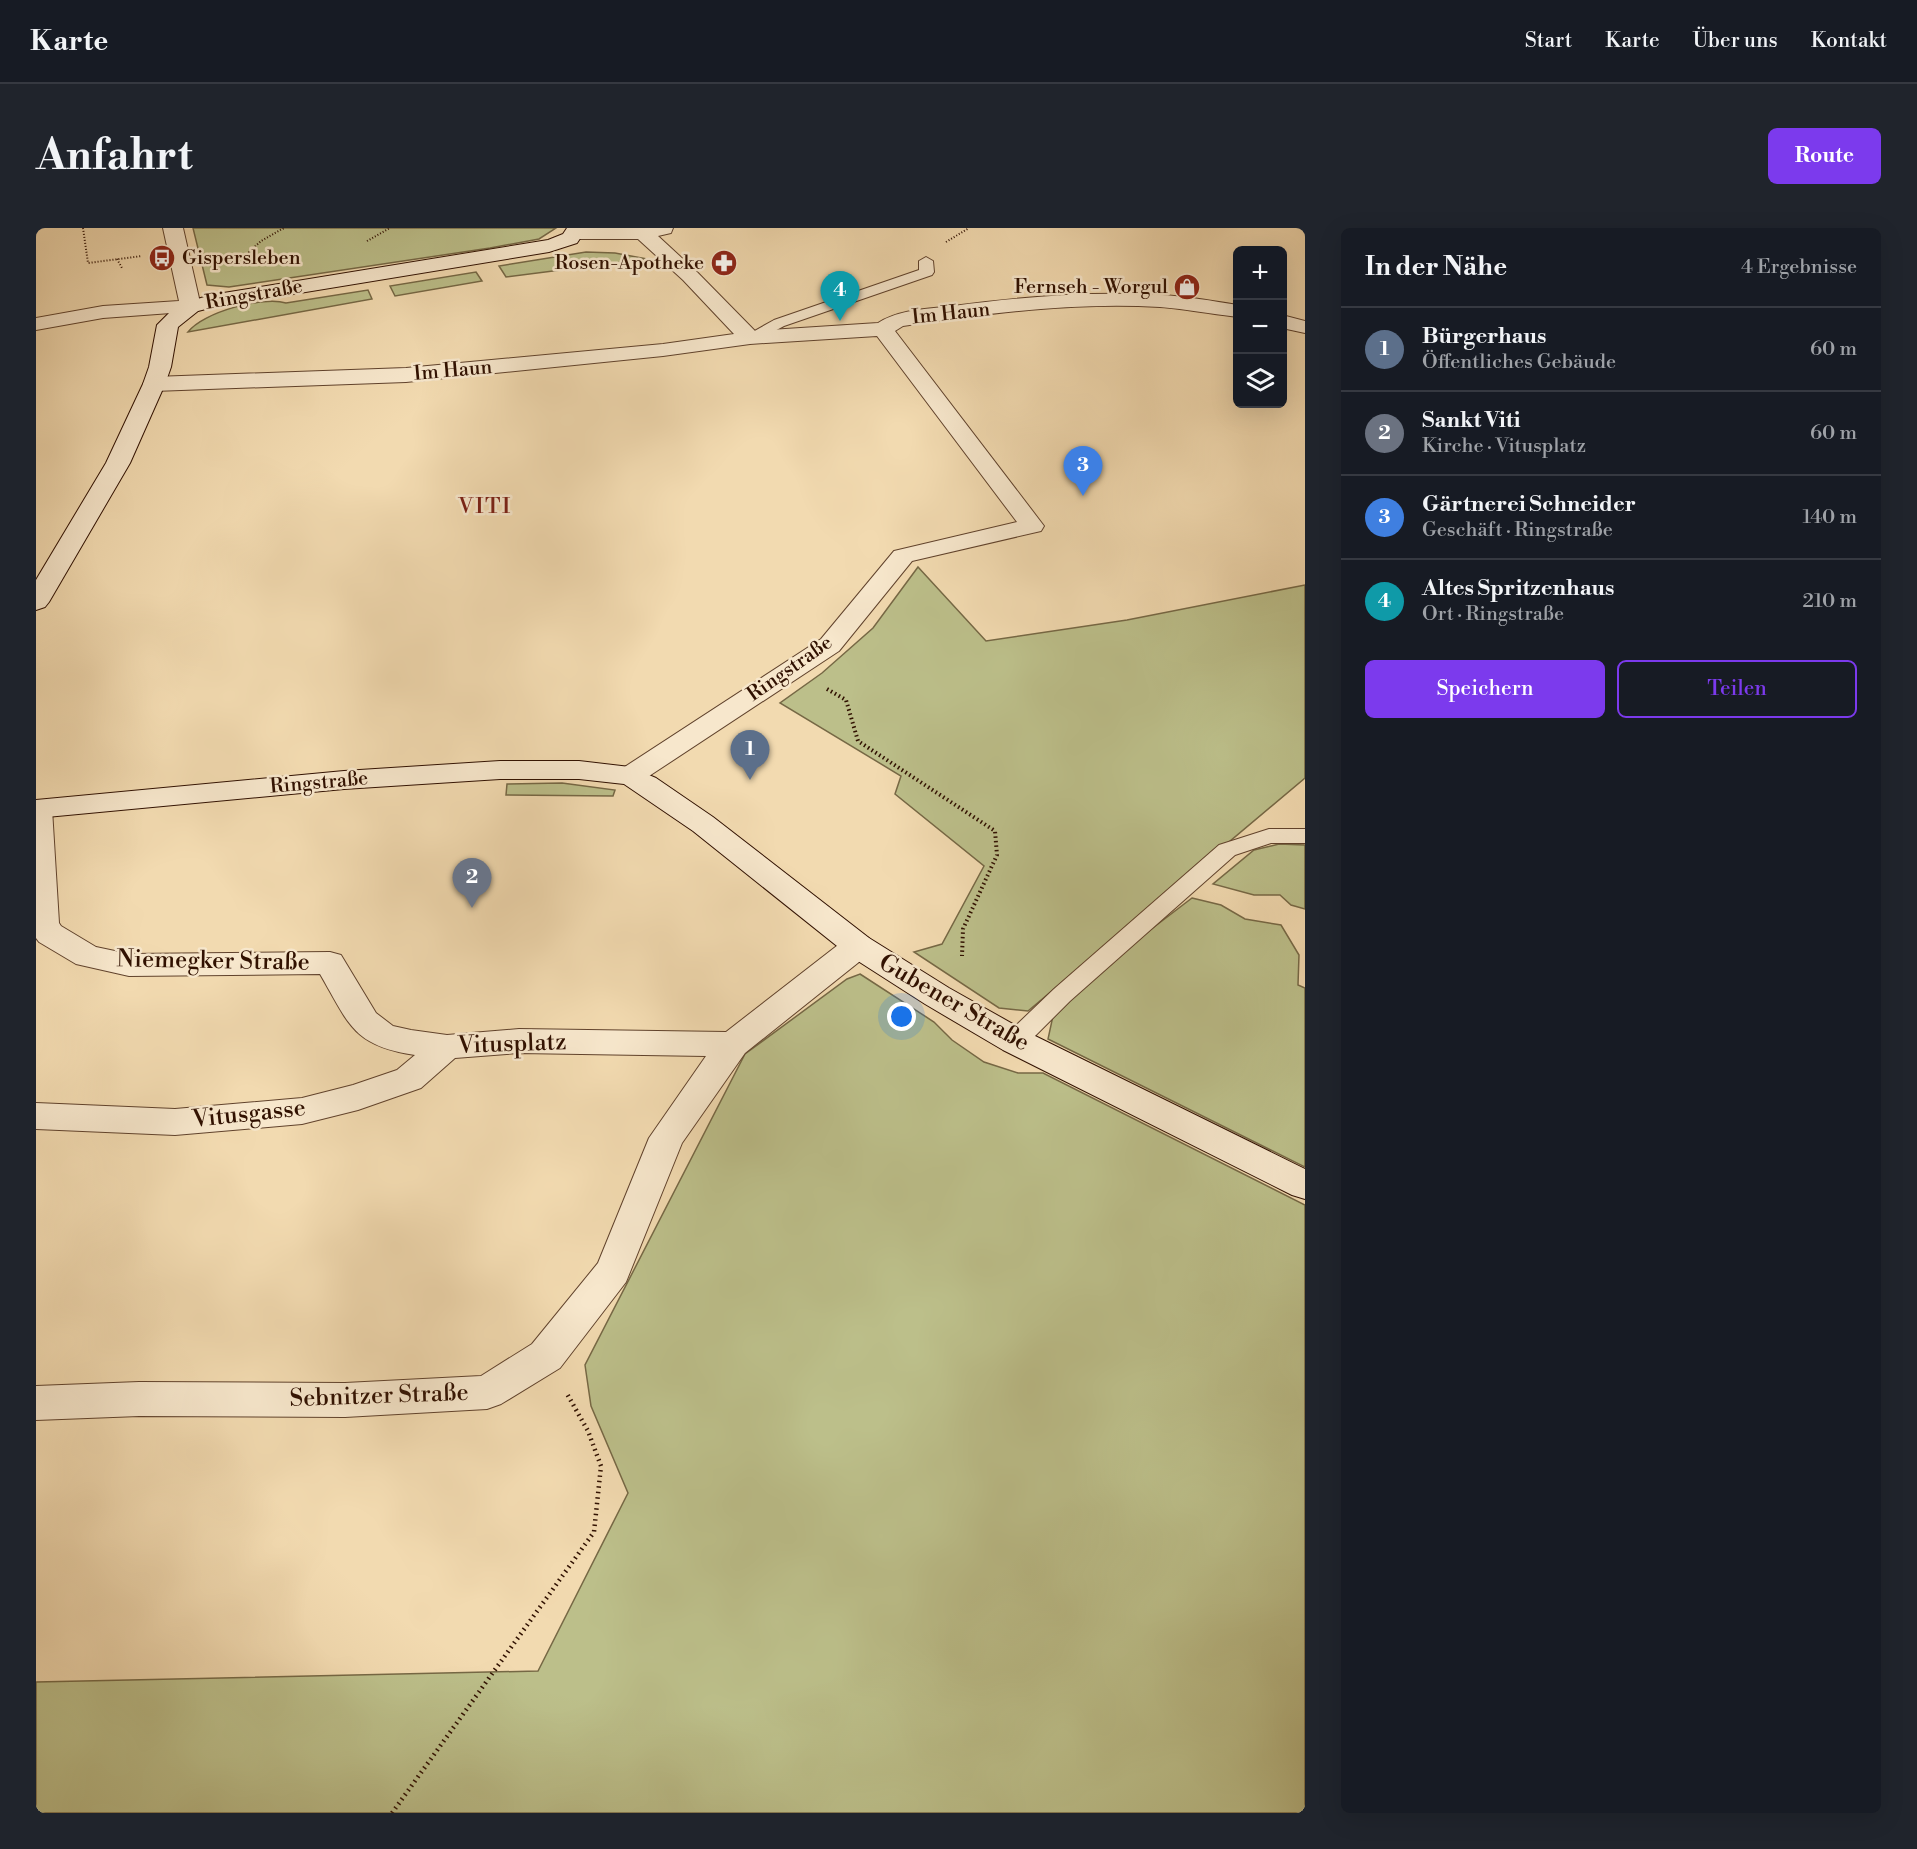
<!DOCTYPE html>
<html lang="de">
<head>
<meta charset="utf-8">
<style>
	body { margin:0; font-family:"Libre Bodoni",serif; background:#20242c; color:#f1f3f6 }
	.controls { position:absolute; right:18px; top:18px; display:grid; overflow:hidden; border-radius:9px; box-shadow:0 6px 24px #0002 }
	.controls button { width:54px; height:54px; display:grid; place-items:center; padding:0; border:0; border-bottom:2px solid #363941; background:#171b24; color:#f1f3f6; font:30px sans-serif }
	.you { position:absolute; left:866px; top:789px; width:21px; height:21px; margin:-15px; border:4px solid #fff; border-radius:50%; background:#1a73e8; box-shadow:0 0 0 9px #1a73e833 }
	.badge { display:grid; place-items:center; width:39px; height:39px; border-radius:50%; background:#7c3aed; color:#fff; font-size:20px; font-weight:700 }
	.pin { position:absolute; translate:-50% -50px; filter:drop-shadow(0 2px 3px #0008) }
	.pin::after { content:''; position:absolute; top:32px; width:21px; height:18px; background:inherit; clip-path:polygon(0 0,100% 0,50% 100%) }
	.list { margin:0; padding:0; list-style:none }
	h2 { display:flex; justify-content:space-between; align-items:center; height:78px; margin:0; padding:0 24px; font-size:26px }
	h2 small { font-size:20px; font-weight:400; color:#9ea1a6 }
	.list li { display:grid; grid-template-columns:39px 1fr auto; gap:18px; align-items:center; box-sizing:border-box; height:84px; padding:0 24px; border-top:2px solid #363941 }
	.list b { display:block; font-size:22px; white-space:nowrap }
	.list p { margin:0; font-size:20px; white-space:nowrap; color:#9ea1a6 }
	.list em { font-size:20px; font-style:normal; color:#9ea1a6 }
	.actions { display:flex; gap:12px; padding:18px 24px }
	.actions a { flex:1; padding:14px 0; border:2px solid #7c3aed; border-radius:9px; text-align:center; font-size:21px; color:#7c3aed }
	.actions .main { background:#7c3aed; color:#fff }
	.icon { flex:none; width:33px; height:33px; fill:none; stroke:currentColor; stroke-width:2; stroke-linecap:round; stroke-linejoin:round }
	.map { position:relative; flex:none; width:1269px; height:1585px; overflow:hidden; border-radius:9px }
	header { display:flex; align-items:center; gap:36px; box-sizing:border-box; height:84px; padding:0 30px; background:#171b24; border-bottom:2px solid #363941 }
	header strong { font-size:28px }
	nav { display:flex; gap:33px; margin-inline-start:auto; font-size:21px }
	.intro { display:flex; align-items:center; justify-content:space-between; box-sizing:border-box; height:144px; padding:0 36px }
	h1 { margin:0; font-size:42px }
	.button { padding:15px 27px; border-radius:9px; background:#7c3aed; color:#fff; font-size:21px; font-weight:700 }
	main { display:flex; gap:36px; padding:0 36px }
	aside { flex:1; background:#171b24; border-radius:9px; box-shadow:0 6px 24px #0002 }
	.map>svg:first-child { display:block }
</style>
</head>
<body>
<header>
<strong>Karte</strong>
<nav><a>Start</a><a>Karte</a><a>Über uns</a><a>Kontakt</a></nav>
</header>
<div class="intro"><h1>Anfahrt</h1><a class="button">Route</a></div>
<main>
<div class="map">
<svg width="1269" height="1585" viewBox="0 0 1269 1585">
	<rect width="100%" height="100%" fill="#f2dab0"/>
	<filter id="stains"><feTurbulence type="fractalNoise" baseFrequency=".00333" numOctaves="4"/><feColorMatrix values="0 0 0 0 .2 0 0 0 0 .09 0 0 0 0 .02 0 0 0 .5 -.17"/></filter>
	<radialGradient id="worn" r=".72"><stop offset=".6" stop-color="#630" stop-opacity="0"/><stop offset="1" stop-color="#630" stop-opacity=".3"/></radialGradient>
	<g fill="#bcbf8a" stroke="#766845" stroke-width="1.5">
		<path d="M 157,0 L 520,0 L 503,11 L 454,20 L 193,59 L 171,57 Z"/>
		<path d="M 550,24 L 579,25 L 611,31 L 470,49 L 463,38 Z"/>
		<path d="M 440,44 L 446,53 L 359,68 L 354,58 Z"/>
		<path d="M 332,62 L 336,71 L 152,104 C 167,84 227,68 250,75 Z"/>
		<path d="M 882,339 L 950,413 L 1091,392 L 1269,357 L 1269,550 L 992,783 L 963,780 L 878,724 L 906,716 L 948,638 L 859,566 L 865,548 L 744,475 L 786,445 L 837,400 Z"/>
		<path d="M 526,555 L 579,562 L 577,568 L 470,567 L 471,556 Z"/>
		<path d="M 1243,616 L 1269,617 L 1269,681 L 1255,677 L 1244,667 L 1218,667 L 1177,656 L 1218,622 Z"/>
		<path d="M 1156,670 L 1185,677 L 1209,691 L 1245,697 L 1263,727 L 1262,757 L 1269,760 L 1269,939 L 1012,811 L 1020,774 Z"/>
		<path d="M 824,746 L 898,794 L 916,812 L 948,834 L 982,845 L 1007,845 L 1269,977 L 1269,1585 L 0,1585 L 0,1454 L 502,1443 L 592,1265 L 555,1178 L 549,1137 L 709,826 L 811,751 Z"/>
	</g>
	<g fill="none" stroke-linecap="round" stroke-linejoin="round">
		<defs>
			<g id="lane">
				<path d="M 890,29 L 897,33 L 898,44 L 896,47 L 748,98 L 720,113 L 708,113 L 706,110 L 738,92 L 883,42 L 883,33 Z"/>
				<path d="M 1233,601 L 1269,601 L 1269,615 L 1235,615 L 1199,627 L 1034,773 L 988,819 L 979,822 L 970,819 L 967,813 L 970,807 L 1018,761 L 1183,617 Z"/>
			</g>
			<g id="street">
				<path d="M 127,0 L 147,0 L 165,79 L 162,83 L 67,90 L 0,102 L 0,90 L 67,78 L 143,73 Z"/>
				<path d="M 536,0 L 637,0 L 635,5 L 622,8 L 661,44 L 719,103 L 842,95 C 864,81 892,81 917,78 C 985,69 1055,63 1124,67 C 1150,68 1176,73 1202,77 L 1202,89 C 1176,86 1150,81 1124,79 C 1038,74 952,85 867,98 L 859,103 L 1008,298 L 1005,303 L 876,333 L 803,423 L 604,554 L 594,557 L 584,554 L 580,548 L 584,542 L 785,411 L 858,323 L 981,294 L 841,108 L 714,116 L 627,128 L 370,154 L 118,163 L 110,161 L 107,156 L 110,151 L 118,149 L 370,140 L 627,116 L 698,106 L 647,52 L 602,11 L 540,11 L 533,9 L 530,5 Z"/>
				<path d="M 1246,87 L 1269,93 L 1269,105 L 1246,100 Z"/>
				<path d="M 0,572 L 11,574 L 16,581 L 23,695 L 25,698 L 60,719 L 93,726 L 294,724 L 305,727 L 340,785 L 357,798 L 375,802 L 411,807 L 483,801 L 690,804 L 811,710 L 822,707 L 833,710 L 838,718 L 833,726 L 709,825 L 646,915 L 590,1054 L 524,1140 L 465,1176 L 451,1181 L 309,1189 L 103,1188 L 0,1192 L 0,1158 L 103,1154 L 309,1155 L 445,1148 L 496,1116 L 562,1035 L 613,910 L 670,828 L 483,825 L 419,830 L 385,860 L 322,882 L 266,896 L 139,907 L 0,901 L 0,875 L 139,881 L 266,870 L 317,857 L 361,842 L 379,827 C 317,818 313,796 284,746 L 93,748 L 40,736 L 3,714 L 0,710 Z"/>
			</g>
			<g id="secondary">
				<path d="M 531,0 L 551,0 L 541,15 L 513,24 L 178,79 L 162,83 L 142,99 L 135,139 L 129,156 L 94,235 L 13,374 L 9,379 L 0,382 L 0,352 L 70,235 L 107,156 L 113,139 L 121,97 L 133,85 L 148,75 L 175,67 L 512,12 L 527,6 Z"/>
				<path d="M 464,533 L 543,533 L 594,539 L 620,550 L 677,589 L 833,710 L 913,760 L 991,804 L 1269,941 L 1269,971 L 1256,967 L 967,822 L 889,776 L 811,726 L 657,603 L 588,556 L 543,551 L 464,551 L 308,561 L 0,590 L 0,572 L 308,543 Z"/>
			</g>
		</defs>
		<use href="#lane" stroke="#60422c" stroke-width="2"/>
		<use href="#street" stroke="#60422c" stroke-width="2"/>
		<use href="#secondary" stroke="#301000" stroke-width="2"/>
		<g stroke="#301000" stroke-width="2" stroke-dasharray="1 2" stroke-linecap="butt">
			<path d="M 47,0 L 52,35 L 106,28"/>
			<path d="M 331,13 L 354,0"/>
			<path d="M 910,14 L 933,0"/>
			<path d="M 81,31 L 86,40"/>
			<path d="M 217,33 L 213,24 L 225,13 L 248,0"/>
		</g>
		<path stroke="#301000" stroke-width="4" stroke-dasharray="1.5 3" stroke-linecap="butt" d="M 791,461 L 810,472 L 822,513 L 959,603 L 961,627 L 927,701 L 926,728"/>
		<path stroke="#301000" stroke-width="4.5" stroke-dasharray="1.5 4" stroke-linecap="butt" d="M 356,1585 L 558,1304 L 565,1238 L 552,1203 L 530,1164"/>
		<use href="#lane" fill="#f7e7cc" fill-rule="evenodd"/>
		<use href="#street" fill="#f7e7cc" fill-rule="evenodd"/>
		<use href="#secondary" fill="#f7e7cc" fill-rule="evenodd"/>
	</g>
	<defs>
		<symbol id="bus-disc" viewBox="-11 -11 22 22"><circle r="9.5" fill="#8f2418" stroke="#f7e7cc"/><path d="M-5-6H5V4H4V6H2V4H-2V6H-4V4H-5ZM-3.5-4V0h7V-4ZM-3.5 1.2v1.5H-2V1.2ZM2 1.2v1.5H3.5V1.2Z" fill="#fff"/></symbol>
		<symbol id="pharmacy-disc" viewBox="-11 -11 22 22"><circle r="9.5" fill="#8f2418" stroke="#f7e7cc"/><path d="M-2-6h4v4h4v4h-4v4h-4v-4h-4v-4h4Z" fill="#fff"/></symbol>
		<symbol id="shop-disc" viewBox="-11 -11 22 22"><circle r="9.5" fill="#8f2418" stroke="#f7e7cc"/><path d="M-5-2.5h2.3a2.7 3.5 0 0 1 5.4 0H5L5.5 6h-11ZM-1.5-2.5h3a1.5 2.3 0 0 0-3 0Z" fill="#fff"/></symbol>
	</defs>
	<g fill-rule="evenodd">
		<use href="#bus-disc" x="111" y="15" width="30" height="30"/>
		<use href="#pharmacy-disc" x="673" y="20" width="30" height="30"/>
		<use href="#shop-disc" x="1136" y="44" width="30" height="30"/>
	</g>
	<g text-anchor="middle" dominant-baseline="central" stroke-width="5" stroke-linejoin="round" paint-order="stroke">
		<g font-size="20" fill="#301000" stroke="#f7e7cc" text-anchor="end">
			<text x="146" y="30" text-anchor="start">Gispersleben</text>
			<text x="668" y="35">Rosen-Apotheke</text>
			<text x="1132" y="59">Fernseh - Worgul</text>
		</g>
		<g font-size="20" fill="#301000" stroke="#f7e7cc">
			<text transform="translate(218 67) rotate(-10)">Ringstraße</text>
			<text transform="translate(915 86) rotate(-6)">Im Haun</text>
			<text transform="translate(417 143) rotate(-5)">Im Haun</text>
			<text transform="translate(754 441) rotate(-35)">Ringstraße</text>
			<text transform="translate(283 555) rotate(-5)">Ringstraße</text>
		</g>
		<g font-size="22" letter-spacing="1.5" fill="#7a1f14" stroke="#f7e7cc">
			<text x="449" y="278">VITI</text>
		</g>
		<g font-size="24" fill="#301000" stroke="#f7e7cc">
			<text transform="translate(177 733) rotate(1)">Niemegker Straße</text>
			<text transform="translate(918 775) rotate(30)">Gubener Straße</text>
			<text transform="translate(476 816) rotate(-2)">Vitusplatz</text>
			<text transform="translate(213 886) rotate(-6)">Vitusgasse</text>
			<text transform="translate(343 1168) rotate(-2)">Sebnitzer Straße</text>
		</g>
	</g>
	<rect width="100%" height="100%" filter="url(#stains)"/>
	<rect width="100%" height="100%" fill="url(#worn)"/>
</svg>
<div class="controls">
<button>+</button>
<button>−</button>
<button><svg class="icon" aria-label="layers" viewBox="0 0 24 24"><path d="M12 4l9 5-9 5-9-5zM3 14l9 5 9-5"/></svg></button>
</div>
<div class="you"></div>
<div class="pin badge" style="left:714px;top:552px;background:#5c6f8a">1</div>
<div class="pin badge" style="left:436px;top:680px;background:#6b7280">2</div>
<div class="pin badge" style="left:1047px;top:268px;background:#3f7fe0">3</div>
<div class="pin badge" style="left:804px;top:93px;background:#0f9aa8">4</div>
</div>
<aside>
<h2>In der Nähe<small>4 Ergebnisse</small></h2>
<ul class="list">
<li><span class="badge" style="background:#5c6f8a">1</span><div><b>Bürgerhaus</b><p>Öffentliches Gebäude</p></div><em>60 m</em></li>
<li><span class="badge" style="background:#6b7280">2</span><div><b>Sankt Viti</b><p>Kirche · Vitusplatz</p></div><em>60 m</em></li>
<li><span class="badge" style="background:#3f7fe0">3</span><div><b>Gärtnerei Schneider</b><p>Geschäft · Ringstraße</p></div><em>140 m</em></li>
<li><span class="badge" style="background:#0f9aa8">4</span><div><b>Altes Spritzenhaus</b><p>Ort · Ringstraße</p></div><em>210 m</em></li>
</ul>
<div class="actions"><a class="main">Speichern</a><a>Teilen</a></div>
</aside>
</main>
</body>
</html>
